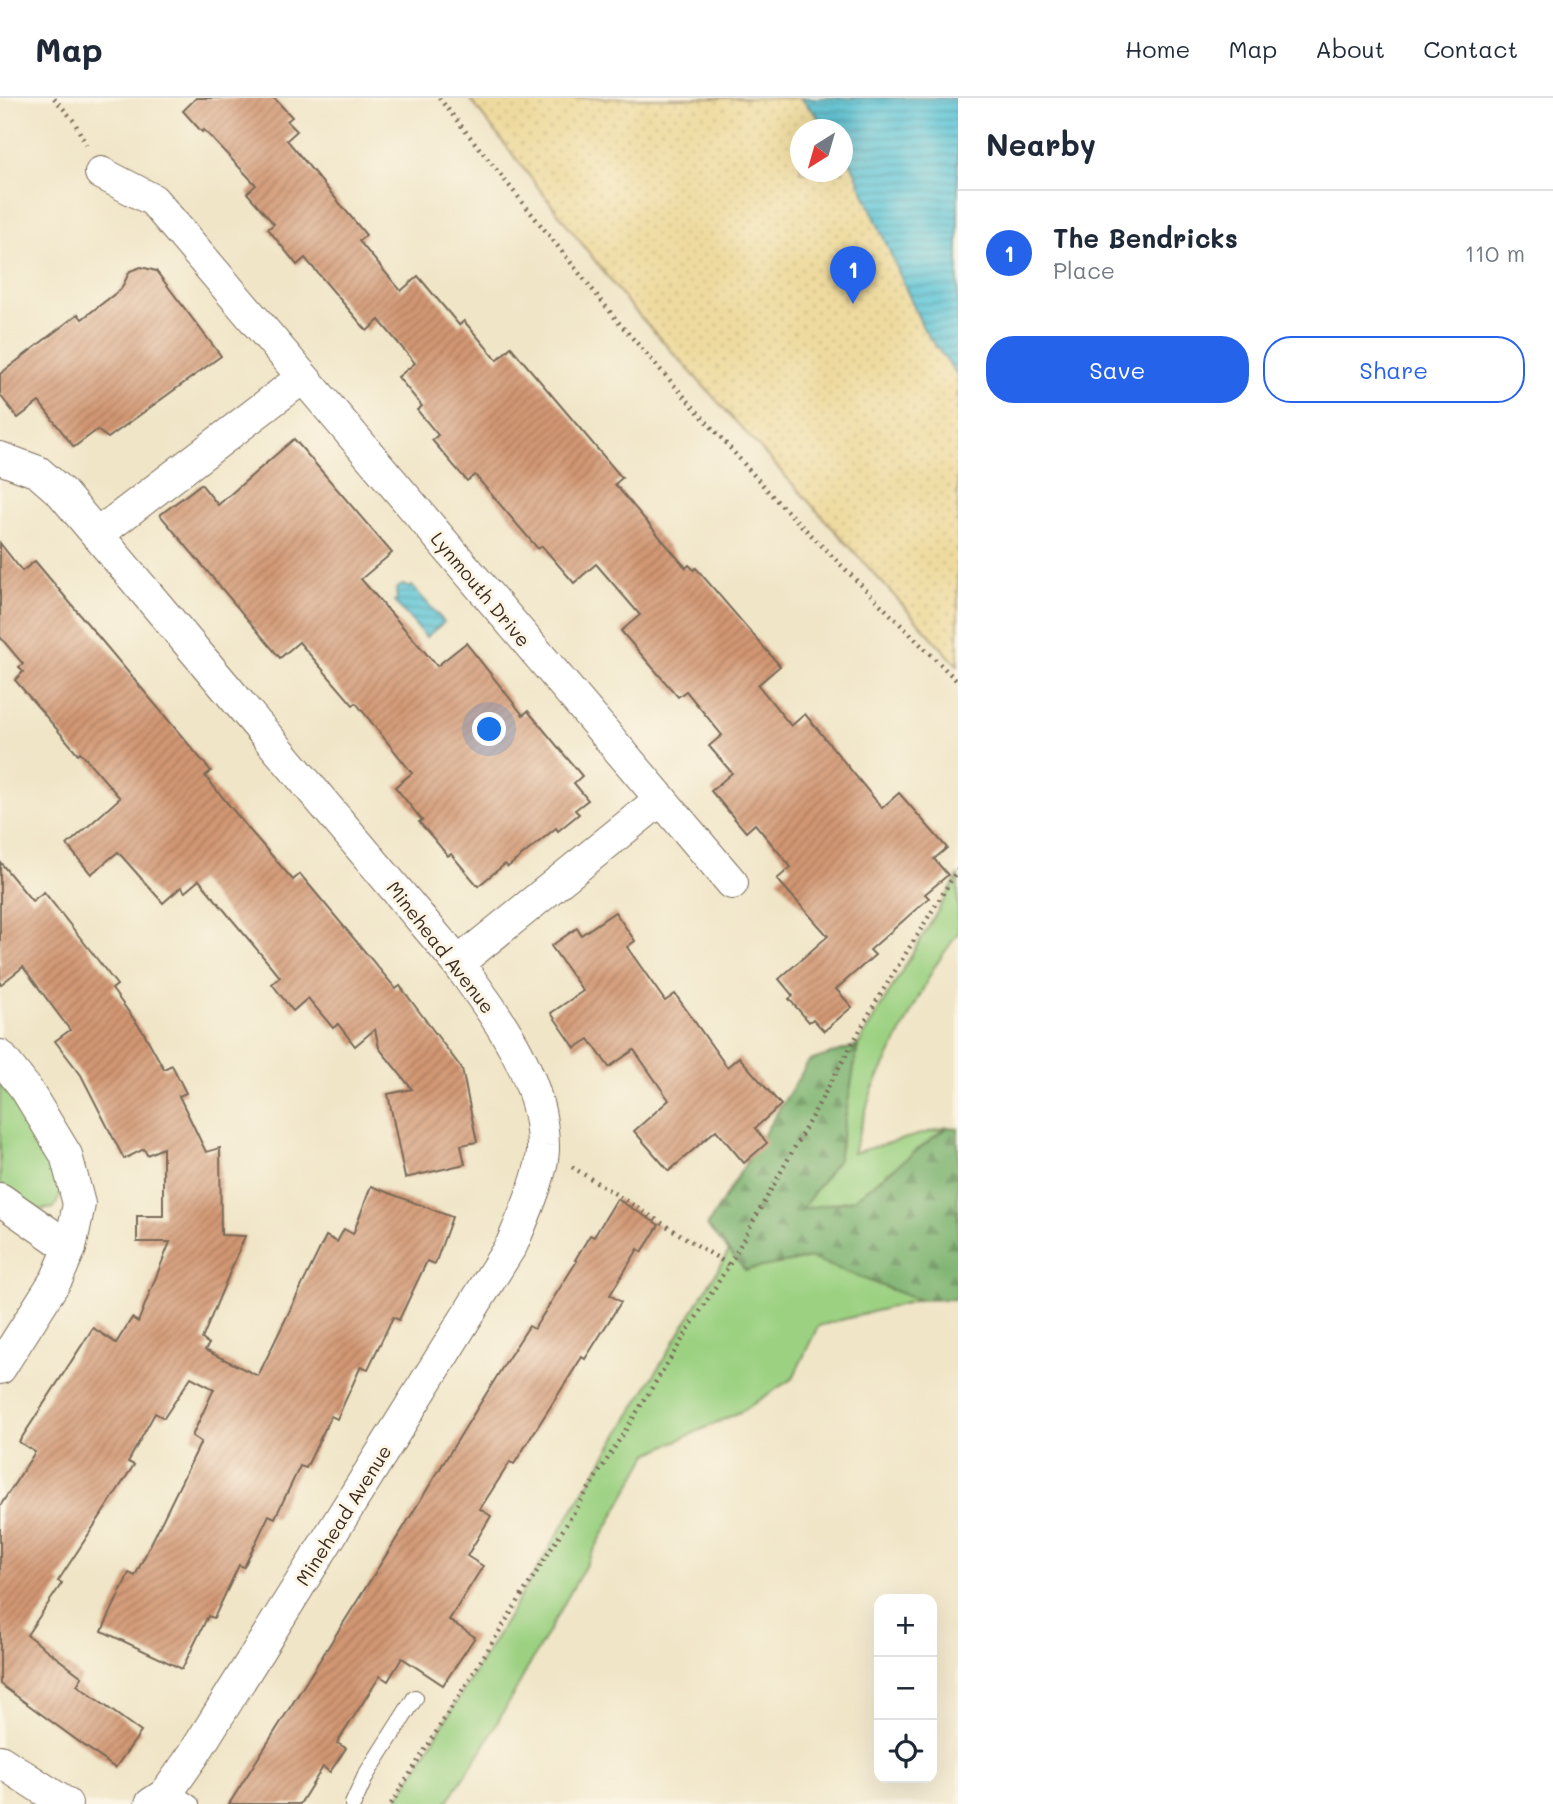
<!DOCTYPE html>
<html lang="en">
<head>
<meta charset="utf-8">
<style>
	body { margin:0; font-family:Mali,sans-serif; background:#f2f2f3; color:#1f2937 }
	.controls { position:absolute; right:21px; bottom:21px; display:grid; overflow:hidden; border-radius:14px; box-shadow:0 7px 28px #0002 }
	.controls button { width:63px; height:63px; display:grid; place-items:center; padding:0; border:0; border-bottom:2px solid #e0e1e3; background:#fff; color:#1f2937; font:35px sans-serif }
	.compass { position:absolute; left:790px; top:21px; width:63px; height:63px; border-radius:50%; background:#fff; box-shadow:0 7px 28px #0002; rotate:217deg }
	.you { position:absolute; left:490px; top:632px; width:24px; height:24px; margin:-18px; border:5px solid #fff; border-radius:50%; background:#1a73e8; box-shadow:0 0 0 10px #1a73e833 }
	.badge { display:grid; place-items:center; width:46px; height:46px; border-radius:50%; background:#2563eb; color:#fff; font-size:23px; font-weight:700 }
	.pin { position:absolute; translate:-50% -58px; filter:drop-shadow(0 2px 4px #0008) }
	.pin::after { content:''; position:absolute; top:37px; width:24px; height:21px; background:inherit; clip-path:polygon(0 0,100% 0,50% 100%) }
	.list { margin:0; padding:0; list-style:none }
	h2 { display:flex; justify-content:space-between; align-items:center; height:91px; margin:0; padding:0 28px; font-size:30px }
	h2 small { font-size:23px; font-weight:400; color:#747a83 }
	.list li { display:grid; grid-template-columns:46px 1fr auto; gap:21px; align-items:center; box-sizing:border-box; height:126px; padding:0 28px; border-top:2px solid #e0e1e3 }
	.list b { display:block; font-size:26px; white-space:nowrap }
	.list p { margin:0; font-size:23px; white-space:nowrap; color:#747a83 }
	.list em { font-size:23px; font-style:normal; color:#747a83 }
	.actions { display:flex; gap:14px; padding:21px 28px }
	.actions a { flex:1; padding:16px 0; border:2px solid #2563eb; border-radius:28px; text-align:center; font-size:24px; color:#2563eb }
	.actions .main { background:#2563eb; color:#fff }
	.icon { flex:none; width:38px; height:38px; fill:none; stroke:currentColor; stroke-width:2; stroke-linecap:round; stroke-linejoin:round }
	.map { position:relative; flex:none; width:958px; height:1706px; overflow:hidden }
	header { display:flex; align-items:center; gap:42px; box-sizing:border-box; height:98px; padding:0 35px; background:#fff; border-bottom:2px solid #e0e1e3 }
	header strong { font-size:33px }
	nav { display:flex; gap:38px; margin-inline-start:auto; font-size:24px }
	main { display:flex }
	aside { flex:1; background:#fff }
	.map>svg:first-child { display:block }
</style>
</head>
<body>
<header>
<strong>Map</strong>
<nav><a>Home</a><a>Map</a><a>About</a><a>Contact</a></nav>
</header>
<main>
<div class="map">
<svg width="958" height="1706" viewBox="0 0 958 1706">
	<defs>
		<pattern id="forest-firs" width="22" height="20" patternUnits="userSpaceOnUse" patternTransform="scale(1.75)"><rect width="22" height="20" fill="#7db370"/><path d="M5 1l3.5 6h-7zM16 11l3.5 6h-7z" fill="#68925b"/></pattern>
		<pattern id="sand-dots" width="8" height="8" patternUnits="userSpaceOnUse" patternTransform="scale(1.75)"><rect width="8" height="8" fill="#eeda9e"/><path d="M2 2h.1M6 6h.1" fill="none" stroke="#cdbb88" stroke-width="1.8" stroke-linecap="round"/></pattern>
		<pattern id="water-rules" width="6" height="5" patternUnits="userSpaceOnUse" patternTransform="scale(1.75)"><rect width="6" height="5" fill="#5bc4d7"/><path d="M0 2.5h6" fill="none" stroke="#4c9fae"/></pattern>
		<pattern id="building-hatch" width="6" height="6" patternUnits="userSpaceOnUse" patternTransform="scale(1.75)"><rect width="6" height="6" fill="#d29773"/><path d="M-1 1l2-2M0 6l6-6M5 7l2-2" fill="none" stroke="#ac7b5e"/></pattern>
	</defs>
	<rect width="100%" height="100%" fill="#fcf5e5"/>
	<filter id="ink" filterUnits="userSpaceOnUse"><feTurbulence type="fractalNoise" baseFrequency=".0143" numOctaves="2"/><feDisplacementMap in="SourceGraphic" scale="14" xChannelSelector="R" yChannelSelector="G"/><feConvolveMatrix kernelMatrix="1 2 1 2 8 2 1 2 1" color-interpolation-filters="sRGB"/></filter>
	<filter id="wash" filterUnits="userSpaceOnUse"><feTurbulence type="fractalNoise" baseFrequency=".00686" numOctaves="4" result="noise"/><feDisplacementMap in="SourceGraphic" scale="28" xChannelSelector="R" yChannelSelector="G"/><feGaussianBlur stdDeviation="1.57" result="paint"/><feColorMatrix in="noise" values="0 0 0 0 0 0 0 0 0 0 0 0 0 0 0 0 0 1.4 0 .05"/><feComposite in="paint" operator="in"/></filter>
	<g filter="url(#wash)">
		<rect width="100%" height="100%" fill="#f0e5c7"/>
		<g fill="#9cd182" stroke="#6c7e50" stroke-width="2">
			<path d="M 958,779 L 958,835 L 933,871 L 872,992 L 853,1055 L 947,1029 L 853,1102 L 801,1111 L 838,1061 L 858,947 Z"/>
			<path d="M 0,982 C 27,1017 47,1053 62,1094 L 54,1110 L 38,1112 L 0,1085 Z"/>
			<path d="M 729,1153 L 746,1172 L 811,1160 L 918,1202 L 818,1228 L 793,1280 L 742,1313 L 648,1356 L 483,1650 L 446,1706 L 395,1706 Z"/>
		</g>
		<path fill="url(#forest-firs)" stroke="#5c6e47" stroke-width="2" d="M 858,947 L 838,1061 L 802,1111 L 853,1102 L 947,1029 L 958,1030 L 958,1201 L 918,1202 L 811,1160 L 745,1172 L 707,1128 L 809,963 Z"/>
		<path fill="url(#sand-dots)" stroke="#94825e" stroke-width="2" fill-rule="evenodd" d="M 469,0 L 958,0 L 958,568 L 627,204 ZM 800,32 L 842,32 L 842,74 L 800,74 Z"/>
		<g fill="url(#water-rules)" stroke="#4b777a" stroke-width="2">
			<path d="M 801,0 L 958,0 L 958,278 L 924,232 L 843,47 L 842,32 L 829,31 Z"/>
			<path d="M 403,487 L 409,490 L 412,488 L 444,524 L 426,539 L 394,503 L 397,501 L 396,491 Z"/>
		</g>
		<g id="blocks">
			<g fill="url(#building-hatch)">
				<path d="M 196,0 L 274,0 L 292,19 L 287,23 L 297,33 L 287,42 L 366,137 L 359,143 L 401,193 L 418,178 L 459,227 L 464,223 L 497,262 L 511,249 L 622,380 L 615,386 L 686,470 L 689,467 L 694,472 L 696,470 L 780,568 L 758,587 L 791,628 L 805,616 L 882,710 L 899,695 L 947,750 L 934,761 L 948,777 L 925,796 L 929,800 L 870,852 L 875,857 L 836,891 L 852,909 L 824,933 L 813,921 L 809,924 L 789,901 L 793,898 L 779,881 L 828,838 L 777,781 L 791,769 L 755,726 L 746,734 L 711,693 L 732,675 L 709,648 L 722,637 L 686,593 L 678,599 L 621,533 L 640,517 L 596,466 L 574,485 L 542,448 L 538,451 L 475,377 L 467,383 L 432,342 L 438,337 L 417,312 L 422,308 L 398,279 L 415,265 L 379,222 L 367,233 L 305,160 L 297,167 L 268,131 L 274,126 L 247,95 L 256,87 L 204,32 L 202,34 L 183,13 Z"/>
				<path d="M 141,169 L 156,173 L 221,258 L 108,340 L 97,332 L 74,349 L 39,304 L 18,320 L 0,297 L 0,276 L 78,216 L 82,221 L 121,191 L 130,173 Z"/>
				<path d="M 294,341 L 392,455 L 361,481 L 437,568 L 466,545 L 523,617 L 528,613 L 582,678 L 574,685 L 588,702 L 575,712 L 579,716 L 558,733 L 556,730 L 508,769 L 505,766 L 478,788 L 451,756 L 448,758 L 434,741 L 419,724 L 422,722 L 395,689 L 412,675 L 356,605 L 353,607 L 299,544 L 280,560 L 160,417 L 201,386 L 218,407 Z"/>
				<path d="M 0,445 L 22,473 L 35,463 L 211,673 L 205,678 L 247,729 L 293,782 L 300,776 L 396,891 L 400,888 L 421,916 L 462,971 L 477,1044 L 461,1047 L 465,1066 L 405,1080 L 388,996 L 412,991 L 379,950 L 375,931 L 355,948 L 338,926 L 333,930 L 308,900 L 293,913 L 272,886 L 280,879 L 199,782 L 185,794 L 181,789 L 163,805 L 118,754 L 91,776 L 67,747 L 120,700 L 80,654 L 78,656 L 15,582 L 23,574 L 19,569 L 23,566 L 0,539 Z"/>
				<path d="M 0,764 L 32,803 L 44,794 L 90,852 L 117,887 L 112,891 L 144,935 L 164,971 L 172,967 L 186,995 L 179,998 L 206,1054 L 220,1050 L 221,1137 L 245,1138 L 202,1241 L 209,1246 L 205,1252 L 258,1278 L 326,1138 L 337,1144 L 344,1131 L 353,1136 L 371,1088 L 452,1119 L 435,1166 L 427,1163 L 399,1222 L 393,1219 L 368,1271 L 361,1268 L 337,1321 L 331,1318 L 306,1370 L 300,1368 L 275,1420 L 269,1417 L 244,1469 L 239,1467 L 214,1520 L 208,1518 L 182,1571 L 102,1533 L 129,1475 L 135,1478 L 201,1344 L 192,1338 L 214,1291 L 191,1279 L 164,1320 L 155,1315 L 128,1364 L 134,1367 L 58,1483 L 62,1485 L 27,1537 L 82,1579 L 77,1587 L 141,1634 L 115,1670 L 0,1586 L 0,1408 L 35,1354 L 19,1344 L 93,1230 L 116,1245 L 132,1220 L 138,1224 L 170,1144 L 137,1144 L 137,1118 L 163,1118 L 163,1050 L 147,1057 L 144,1051 L 124,1061 L 81,977 L 55,943 L 70,932 L 23,869 L 0,887 Z"/>
				<path d="M 615,814 L 635,843 L 627,849 L 665,903 L 675,896 L 727,969 L 739,959 L 781,1007 L 755,1030 L 767,1045 L 744,1065 L 716,1032 L 669,1073 L 634,1033 L 669,1002 L 634,952 L 609,969 L 589,941 L 575,950 L 551,915 L 583,893 L 551,848 L 577,830 L 581,837 Z"/>
				<path d="M 617,1101 L 659,1127 L 642,1154 L 638,1151 L 610,1197 L 621,1204 L 585,1261 L 582,1259 L 514,1366 L 510,1364 L 480,1411 L 491,1418 L 467,1458 L 483,1468 L 449,1522 L 475,1539 L 443,1587 L 402,1560 L 388,1583 L 380,1578 L 337,1645 L 346,1650 L 330,1674 L 323,1669 L 300,1706 L 229,1706 L 402,1432 L 507,1262 L 529,1228 L 534,1231 L 577,1163 L 575,1162 L 590,1137 L 594,1139 Z"/>
			</g>
		</g>
	</g>
	<g filter="url(#ink)">
		<use href="#blocks" fill-opacity="0" stroke="#7a6b59" stroke-width="2"/>
		<g fill="none" stroke-linecap="round" stroke-linejoin="round">
			<defs>
				<g id="service">
					<path d="M 169,1691 L 191,1706"/>
					<path d="M 353,1706 L 366,1677 L 415,1600"/>
				</g>
				<g id="minor">
					<path d="M 101,75 L 153,102 L 732,785"/>
					<path d="M 0,360 L 38,374 L 62,395 L 458,865 C 498,921 542,977 543,1048 C 544,1074 522,1122 512,1146 L 194,1656 L 166,1696 L 151,1706"/>
					<path d="M 98,436 L 302,280"/>
					<path d="M 458,865 L 661,701"/>
					<path d="M 0,958 L 26,991 L 66,1057 L 79,1106 L 70,1150 L 57,1180 L 0,1270"/>
					<path d="M 0,1101 L 70,1150"/>
					<path d="M 0,1663 L 66,1706"/>
				</g>
			</defs>
			<use href="#service" stroke="#7a6b59" stroke-width="18"/>
			<use href="#minor" stroke="#7a6b59" stroke-width="34"/>
			<g stroke="#7a6b59" stroke-width="4.5" stroke-dasharray="2 5" stroke-linecap="butt">
				<path d="M 54,0 L 74,23 L 86,47"/>
				<path d="M 439,0 L 620,226 L 776,402 L 958,584"/>
				<path d="M 572,1069 L 729,1167"/>
				<path d="M 391,1706 L 729,1167 L 874,907 L 958,771"/>
			</g>
			<use href="#service" stroke="#fff" stroke-width="16"/>
			<use href="#minor" stroke="#fff" stroke-width="32"/>
		</g>
	</g>
	<g text-anchor="middle" dominant-baseline="central" stroke-width="6" stroke-linejoin="round" paint-order="stroke">
		<g font-size="19" fill="#3b2a1e" stroke="#fcf5e5">
			<text transform="translate(481 491) rotate(50)">Lynmouth Drive</text>
			<text transform="translate(441 849) rotate(52)">Minehead Avenue</text>
			<text transform="translate(343 1417) rotate(-58)">Minehead Avenue</text>
		</g>
	</g>
</svg>
<div class="controls">
<button>+</button>
<button>−</button>
<button><svg class="icon" aria-label="locate" viewBox="0 0 24 24"><circle cx="12" cy="12" r="6"/><path d="M12 2v4M12 18v4M2 12h4M18 12h4"/></svg></button>
</div>
<svg class="compass" viewBox="-18 -18 36 36"><path d="M0-13l5 13h-10z" fill="#e53935"/><path d="M0 13l5-13h-10z" fill="#747a83"/></svg>
<div class="you"></div>
<div class="pin badge" style="left:853px;top:206px">1</div>
</div>
<aside>
<h2>Nearby<small></small></h2>
<ul class="list">
<li><span class="badge">1</span><div><b>The Bendricks</b><p>Place</p></div><em>110 m</em></li>
</ul>
<div class="actions"><a class="main">Save</a><a>Share</a></div>
</aside>
</main>
</body>
</html>
